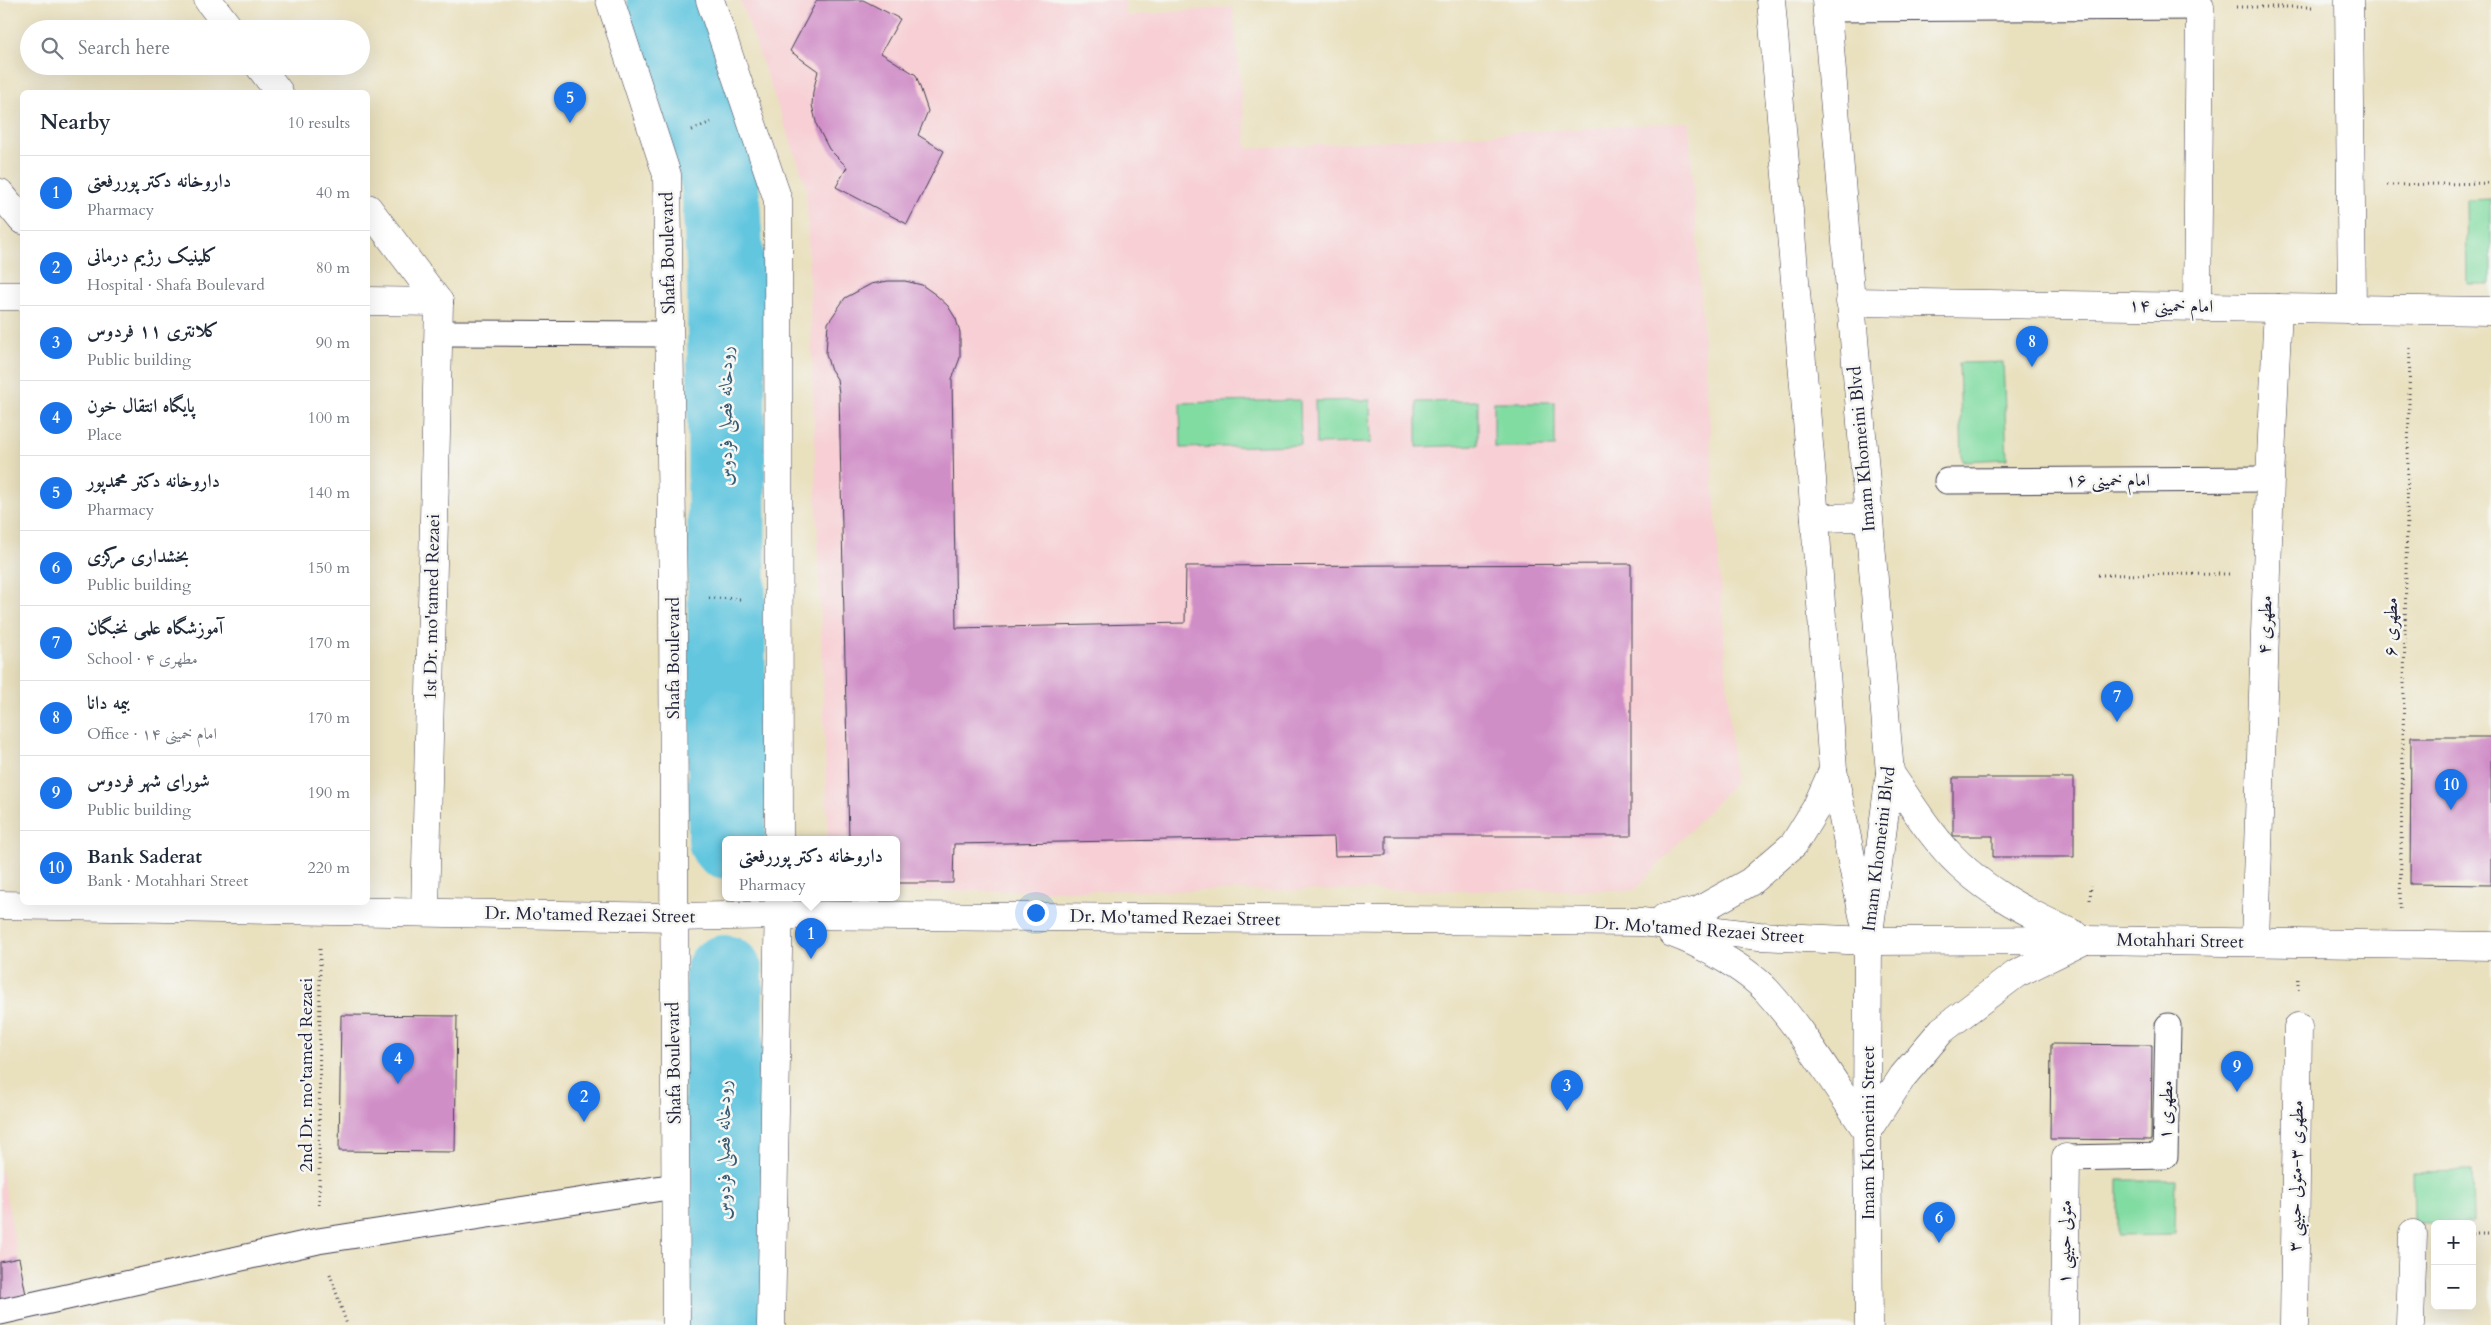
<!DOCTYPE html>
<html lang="en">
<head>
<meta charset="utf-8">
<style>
	body { margin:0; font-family:Cardo,Amiri,serif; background:#f6f6f7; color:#1f2937 }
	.controls { position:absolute; right:15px; bottom:15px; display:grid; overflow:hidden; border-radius:8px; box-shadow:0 5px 20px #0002 }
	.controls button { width:45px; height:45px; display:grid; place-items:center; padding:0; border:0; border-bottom:1px solid #e0e1e3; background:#fff; color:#1f2937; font:25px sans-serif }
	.you { position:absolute; left:1035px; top:912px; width:18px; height:18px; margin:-12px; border:4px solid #fff; border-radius:50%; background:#1a73e8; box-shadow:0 0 0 8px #1a73e833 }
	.badge { display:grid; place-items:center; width:32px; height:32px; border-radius:50%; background:#1a73e8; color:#fff; font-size:16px; font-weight:700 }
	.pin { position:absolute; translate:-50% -41px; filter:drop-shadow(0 1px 2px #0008) }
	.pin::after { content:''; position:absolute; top:26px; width:18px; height:15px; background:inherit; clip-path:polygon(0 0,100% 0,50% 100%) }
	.popup { position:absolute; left:722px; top:836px; width:178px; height:65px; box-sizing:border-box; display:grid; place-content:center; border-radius:8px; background:#fff; filter:drop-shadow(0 1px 4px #0005); font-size:16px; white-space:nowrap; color:#747a83 }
	.popup b { font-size:19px; color:#1f2937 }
	.popup::after { content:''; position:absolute; left:50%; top:100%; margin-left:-10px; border:10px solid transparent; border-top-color:#fff }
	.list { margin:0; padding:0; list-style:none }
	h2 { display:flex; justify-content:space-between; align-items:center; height:65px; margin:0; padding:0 20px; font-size:21px }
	h2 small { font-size:16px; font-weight:400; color:#747a83 }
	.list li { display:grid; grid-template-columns:32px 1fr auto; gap:15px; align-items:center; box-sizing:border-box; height:75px; padding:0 20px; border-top:1px solid #e0e1e3 }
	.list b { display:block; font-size:19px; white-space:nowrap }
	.list p { margin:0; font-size:16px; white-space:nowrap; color:#747a83 }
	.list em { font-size:16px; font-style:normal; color:#747a83 }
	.icon { flex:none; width:28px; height:28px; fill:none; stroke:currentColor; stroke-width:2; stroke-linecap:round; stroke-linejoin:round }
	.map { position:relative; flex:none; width:2491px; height:1325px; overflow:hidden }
	.search { position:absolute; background:#fff; box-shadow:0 5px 20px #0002; left:20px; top:20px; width:350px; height:55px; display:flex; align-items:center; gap:12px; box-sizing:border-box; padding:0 18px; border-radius:28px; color:#747a83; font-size:19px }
	.panel { position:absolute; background:#fff; box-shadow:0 5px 20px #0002; left:20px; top:90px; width:350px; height:815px; border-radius:8px }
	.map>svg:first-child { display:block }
</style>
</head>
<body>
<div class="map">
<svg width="2491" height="1325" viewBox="0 0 2491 1325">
	<rect width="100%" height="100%" fill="#f6f6f2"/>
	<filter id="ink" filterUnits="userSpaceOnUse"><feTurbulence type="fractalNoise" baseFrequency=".02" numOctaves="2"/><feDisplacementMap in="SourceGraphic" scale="10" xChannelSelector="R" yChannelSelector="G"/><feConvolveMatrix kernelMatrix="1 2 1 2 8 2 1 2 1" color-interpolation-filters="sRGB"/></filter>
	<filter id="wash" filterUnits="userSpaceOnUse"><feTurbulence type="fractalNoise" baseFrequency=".0096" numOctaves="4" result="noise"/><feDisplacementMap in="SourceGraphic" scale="20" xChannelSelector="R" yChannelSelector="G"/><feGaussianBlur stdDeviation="1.12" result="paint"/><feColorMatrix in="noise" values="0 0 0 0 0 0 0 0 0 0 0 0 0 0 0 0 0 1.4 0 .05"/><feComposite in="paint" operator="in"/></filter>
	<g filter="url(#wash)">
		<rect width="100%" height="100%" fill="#e9e0be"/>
		<g fill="#f7cfd4">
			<path d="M 740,0 L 1125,0 L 1126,16 L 1233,7 L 1247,149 L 1689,122 L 1734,783 L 1635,890 L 896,891 L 896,840 L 828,840 L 806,185 Z"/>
			<path d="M 0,1165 L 27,1300 L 0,1306 Z"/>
		</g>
		<g fill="#81dca2" stroke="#527f6e">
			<path d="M 2491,199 L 2491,284 L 2467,284 L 2466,200 Z"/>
			<path d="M 2003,362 L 2007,459 L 1962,461 L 1959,363 Z"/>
			<path d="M 1300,400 L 1301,445 L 1181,448 L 1180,403 Z"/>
			<path d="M 1370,400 L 1371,443 L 1316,444 L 1315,401 Z"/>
			<path d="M 1478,401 L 1478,445 L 1417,447 L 1417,402 Z"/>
			<rect x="1494" y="402" width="61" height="45"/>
			<path d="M 2472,1171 L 2473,1223 L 2414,1223 L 2413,1172 Z"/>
			<path d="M 2118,1180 L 2176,1180 L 2175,1235 L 2118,1236 Z"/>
		</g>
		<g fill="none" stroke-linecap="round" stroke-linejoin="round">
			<g stroke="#62c6df" stroke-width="78">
				<path d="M 666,0 L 692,77 L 720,182 L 726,282 L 727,840"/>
				<path d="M 723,1325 L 724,974"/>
			</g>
		</g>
		<g id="blocks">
			<g fill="#d08ec7">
				<path d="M 817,0 L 863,0 L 900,19 L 881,53 L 916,75 L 928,111 L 918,135 L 944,151 L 907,224 L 836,187 L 847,167 L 829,149 L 817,126 L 812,105 L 813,92 L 818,71 L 790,51 Z"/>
				<path d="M 888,281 L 905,281 L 922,285 L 936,295 L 948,306 L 956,319 L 960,333 L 960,358 L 952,379 L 956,628 L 1185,623 L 1186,566 L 1631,564 L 1631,836 L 1386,836 L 1386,855 L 1335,856 L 1334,837 L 954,844 L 953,883 L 896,883 L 896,840 L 849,840 L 839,393 L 837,379 L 830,368 L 826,354 L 828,323 L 845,298 L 871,284 Z"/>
				<path d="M 2411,737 L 2491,737 L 2491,885 L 2410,884 Z"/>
				<path d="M 1953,778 L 2074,778 L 2074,857 L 1993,857 L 1993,836 L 1953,836 Z"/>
				<path d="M 341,1015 L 457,1016 L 455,1152 L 339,1151 Z"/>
				<path d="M 2051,1044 L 2152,1045 L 2151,1140 L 2050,1139 Z"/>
				<path d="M 19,1258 L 27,1300 L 0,1306 L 0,1262 Z"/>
			</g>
		</g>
	</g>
	<g filter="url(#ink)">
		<use href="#blocks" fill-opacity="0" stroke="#403e4f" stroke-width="1"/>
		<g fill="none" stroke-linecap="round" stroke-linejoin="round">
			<defs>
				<g id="service">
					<path d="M 1827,9 L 2200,7"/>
					<path d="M 439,333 L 669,334"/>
					<path d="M 1947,481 L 2270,479"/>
					<path d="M 2066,1158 L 2165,1156 L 2168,1026"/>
					<path d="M 0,1312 L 318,1241 L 675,1186"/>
				</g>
				<g id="minor">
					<path d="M 208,0 L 230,29"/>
					<path d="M 2349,0 L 2352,310"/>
					<path d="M 259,66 L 279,92"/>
					<path d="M 0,193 L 22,220"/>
					<path d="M 368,208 L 439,302"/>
					<path d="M 0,296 L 22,296"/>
					<path d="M 368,301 L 439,302"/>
					<path d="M 1850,302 L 2491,311"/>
					<path d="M 2197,306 L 2200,7"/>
					<path d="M 425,912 L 439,302"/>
					<path d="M 2255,941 L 2270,479 L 2278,308"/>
					<path d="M 2064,1325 L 2066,1158"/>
					<path d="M 2294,1325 L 2298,1027"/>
					<path d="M 2410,1325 L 2413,1234"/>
				</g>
				<g id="tertiary">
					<path d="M 610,0 L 667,175 L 673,598 L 676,1325"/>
					<path d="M 710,0 L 778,200 L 779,840"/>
					<path d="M 771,1325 L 779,898"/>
				</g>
				<g id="secondary">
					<path d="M 1890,773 C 1906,796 1921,821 1939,842 C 1974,886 2026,913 2076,935"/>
					<path d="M 0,905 L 673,917 L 779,915 L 1642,922 L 1759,936 L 1868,941 L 2087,940 L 2491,946"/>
					<path d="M 1664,918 L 1698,911 L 1750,882 L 1794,844 L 1816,808 L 1833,770"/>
					<path d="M 1672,933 C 1700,943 1747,969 1767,991 C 1804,1032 1835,1085 1867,1131 L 1903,1076 L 1942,1030 L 2016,974 L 2081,942"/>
				</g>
				<g id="primary">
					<path d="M 1771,0 L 1812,479 L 1833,770 L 1864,920"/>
					<path d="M 1826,0 L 1890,773 L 1868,941 L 1867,1131 L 1869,1325"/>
					<path d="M 1815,518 L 1868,517"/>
				</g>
			</defs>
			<use href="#service" stroke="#403e4f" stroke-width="27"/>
			<use href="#minor" stroke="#403e4f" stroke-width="29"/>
			<use href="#tertiary" stroke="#403e4f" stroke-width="29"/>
			<use href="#secondary" stroke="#403e4f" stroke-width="29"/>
			<use href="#primary" stroke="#403e4f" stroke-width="29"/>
			<g stroke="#403e4f" stroke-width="3" stroke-dasharray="1 4" stroke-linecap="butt">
				<path d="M 2236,7 L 2312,7"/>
				<path d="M 692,130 L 711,122"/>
				<path d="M 2387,185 L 2491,183"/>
				<path d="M 2098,575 L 2231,574"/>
				<path d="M 709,598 L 743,599"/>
				<path d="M 2090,900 L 2091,885"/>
				<path d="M 2400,909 L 2410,348"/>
				<path d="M 2298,979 L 2298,992"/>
				<path d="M 319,1205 L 320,948"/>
				<path d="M 2472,1234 L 2491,1234"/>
				<path d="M 330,1274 L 347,1325"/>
			</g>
			<use href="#service" stroke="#fff" stroke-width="25"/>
			<use href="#minor" stroke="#fff" stroke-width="28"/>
			<use href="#tertiary" stroke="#fff" stroke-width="28"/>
			<use href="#secondary" stroke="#fff" stroke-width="28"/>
			<use href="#primary" stroke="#fff" stroke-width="28"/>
		</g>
	</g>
	<g text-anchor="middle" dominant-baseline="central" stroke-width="5" stroke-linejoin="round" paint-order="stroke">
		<g font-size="18" fill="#22223b" stroke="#f6f6f2">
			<text transform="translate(668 253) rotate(-91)">Shafa Boulevard</text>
			<text transform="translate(2171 306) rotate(1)">امام خمینی ۱۴</text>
			<text transform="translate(1862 449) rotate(-95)">Imam Khomeini Blvd</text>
			<text x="2108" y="480">امام خمینی ۱۶</text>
			<text transform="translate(432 607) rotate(-89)">1st Dr. mo'tamed Rezaei</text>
			<text transform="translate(2265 625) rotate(-88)">مطهری ۴</text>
			<text transform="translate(2391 627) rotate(-89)">مطهری ۶</text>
			<text transform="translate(673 658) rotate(-90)">Shafa Boulevard</text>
			<text transform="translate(1879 849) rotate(-83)">Imam Khomeini Blvd</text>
			<text transform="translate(590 915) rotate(1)">Dr. Mo'tamed Rezaei Street</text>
			<text transform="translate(1175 918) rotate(1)">Dr. Mo'tamed Rezaei Street</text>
			<text transform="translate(1699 930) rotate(4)">Dr. Mo'tamed Rezaei Street</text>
			<text transform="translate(2180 941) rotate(1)">Motahhari Street</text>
			<text transform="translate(674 1063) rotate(-91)">Shafa Boulevard</text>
			<text transform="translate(306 1075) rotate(-90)">2nd Dr. mo'tamed Rezaei</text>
			<text transform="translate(2166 1110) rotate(-88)">مطهری ۱</text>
			<text transform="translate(1868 1133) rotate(-90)">Imam Khomeini Street</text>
			<text transform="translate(2296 1176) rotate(-89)">مطهری ۳-متولی حبیبی ۳</text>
			<text transform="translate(2065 1242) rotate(-89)">متولی حبیبی ۱</text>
		</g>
		<g font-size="19" font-style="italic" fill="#385b74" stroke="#f6f6f2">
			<text transform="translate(726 416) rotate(-90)">رودخانه فصلی فردوس</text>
			<text transform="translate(724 1150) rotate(-90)">رودخانه فصلی فردوس</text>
		</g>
	</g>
</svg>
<div class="controls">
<button>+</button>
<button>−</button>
</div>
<div class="you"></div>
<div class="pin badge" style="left:811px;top:959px">1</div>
<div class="popup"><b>داروخانه دکتر پوررفعتی</b>Pharmacy</div>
<div class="pin badge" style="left:584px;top:1122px">2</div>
<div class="pin badge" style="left:1567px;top:1111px">3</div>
<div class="pin badge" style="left:398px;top:1084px">4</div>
<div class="pin badge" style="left:570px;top:123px">5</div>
<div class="pin badge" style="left:1939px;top:1243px">6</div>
<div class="pin badge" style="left:2117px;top:722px">7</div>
<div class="pin badge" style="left:2032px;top:367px">8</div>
<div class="pin badge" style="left:2237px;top:1092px">9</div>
<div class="pin badge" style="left:2451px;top:810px">10</div>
<div class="search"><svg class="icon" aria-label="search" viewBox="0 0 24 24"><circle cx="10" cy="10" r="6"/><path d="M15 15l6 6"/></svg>Search here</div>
<section class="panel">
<h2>Nearby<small>10 results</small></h2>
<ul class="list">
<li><span class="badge">1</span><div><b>داروخانه دکتر پوررفعتی</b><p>Pharmacy</p></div><em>40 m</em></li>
<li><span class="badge">2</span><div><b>کلینیک رژیم درمانی</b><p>Hospital · Shafa Boulevard</p></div><em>80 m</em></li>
<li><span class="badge">3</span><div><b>کلانتری ۱۱ فردوس</b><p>Public building</p></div><em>90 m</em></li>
<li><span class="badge">4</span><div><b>پایگاه انتقال خون</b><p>Place</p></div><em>100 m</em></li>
<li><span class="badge">5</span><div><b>داروخانه دکتر محمدپور</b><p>Pharmacy</p></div><em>140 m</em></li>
<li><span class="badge">6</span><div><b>بخشداری مرکزی</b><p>Public building</p></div><em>150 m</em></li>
<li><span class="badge">7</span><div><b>آموزشگاه علمی نخبگان</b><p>School · مطهری ۴</p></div><em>170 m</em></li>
<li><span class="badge">8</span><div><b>بیمه دانا</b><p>Office · امام خمینی ۱۴</p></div><em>170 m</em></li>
<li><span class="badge">9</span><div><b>شورای شهر فردوس</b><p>Public building</p></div><em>190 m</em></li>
<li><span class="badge">10</span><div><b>Bank Saderat</b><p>Bank · Motahhari Street</p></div><em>220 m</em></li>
</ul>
</section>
</div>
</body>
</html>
